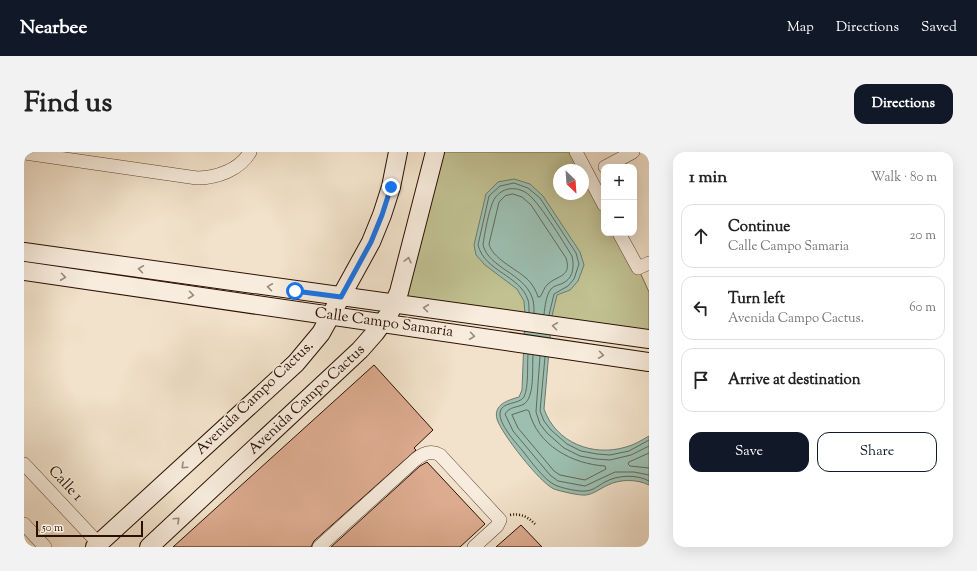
<!DOCTYPE html>
<html lang="en">
<head>
<meta charset="utf-8">
<style>
	body { margin:0; font-family:"Sorts Mill Goudy",serif; background:#f2f2f2; color:#222 }
	.controls { position:absolute; right:12px; top:12px; display:grid; overflow:hidden; border-radius:8px; box-shadow:0 4px 16px #0002 }
	.controls button { width:36px; height:36px; display:grid; place-items:center; padding:0; border:0; border-bottom:1px solid #e0e0e0; background:#fff; color:#222; font:20px sans-serif }
	.compass { position:absolute; left:529px; top:12px; width:36px; height:36px; border-radius:50%; background:#fff; box-shadow:0 4px 16px #0002; rotate:155deg }
	.scale { position:absolute; left:12px; bottom:10px; width:107px; box-sizing:border-box; padding-left:4px; border:2px solid #2b1000; border-top:0; font-size:11px; line-height:14px; white-space:nowrap; color:#2b1000; -webkit-text-stroke:3px #f7ecdd; paint-order:stroke }
	.stop { position:absolute; width:12px; height:12px; margin:-9px; border:3px solid #1a73e8; border-radius:50%; background:#fff }
	.stop.end { background:#1a73e8; border-color:#fff; box-shadow:0 1px 4px #0008 }
	.list { margin:0; padding:0; list-style:none }
	h2 { display:flex; justify-content:space-between; align-items:center; height:52px; margin:0; padding:0 16px; font-size:17px }
	h2 small { font-size:13px; font-weight:400; color:#767676 }
	.list li { display:grid; grid-template-columns:26px 1fr auto; gap:12px; align-items:center; box-sizing:border-box; height:64px; margin:0 8px 8px; padding:0 8px; border:1px solid #e0e0e0; border-radius:12px }
	.list b { display:block; font-size:15px; white-space:nowrap }
	.list p { margin:0; font-size:13px; white-space:nowrap; color:#767676 }
	.list em { font-size:13px; font-style:normal; color:#767676 }
	.actions { display:flex; gap:8px; padding:12px 16px }
	.actions a { flex:1; padding:9px 0; border:1px solid #111827; border-radius:12px; text-align:center; font-size:14px; color:#111827 }
	.actions .main { background:#111827; color:#fff }
	.icon { flex:none; width:22px; height:22px; fill:none; stroke:currentColor; stroke-width:2; stroke-linecap:round; stroke-linejoin:round }
	.map { position:relative; flex:none; width:625px; height:395px; overflow:hidden; border-radius:12px }
	header { display:flex; align-items:center; gap:24px; box-sizing:border-box; height:56px; padding:0 20px; background:#111827; color:#fff }
	header strong { font-size:19px }
	nav { display:flex; gap:22px; margin-inline-start:auto; font-size:14px }
	.intro { display:flex; align-items:center; justify-content:space-between; box-sizing:border-box; height:96px; padding:0 24px }
	h1 { margin:0; font-size:28px }
	.button { padding:10px 18px; border-radius:12px; background:#111827; color:#fff; font-size:14px; font-weight:700 }
	main { display:flex; gap:24px; padding:0 24px }
	aside { flex:1; background:#fff; border-radius:12px; box-shadow:0 4px 16px #0002 }
	.map>svg:first-child { display:block }
</style>
</head>
<body>
<header>
<strong>Nearbee</strong>
<nav><a>Map</a><a>Directions</a><a>Saved</a></nav>
</header>
<div class="intro"><h1>Find us</h1><a class="button">Directions</a></div>
<main>
<div class="map">
<svg width="625" height="395" viewBox="0 0 625 395">
	<rect width="100%" height="100%" fill="#f2e2cb"/>
	<filter id="stains"><feTurbulence type="fractalNoise" baseFrequency=".005" numOctaves="4"/><feColorMatrix values="0 0 0 0 .2 0 0 0 0 .09 0 0 0 0 .02 0 0 0 .5 -.17"/></filter>
	<radialGradient id="worn" r=".72"><stop offset=".6" stop-color="#630" stop-opacity="0"/><stop offset="1" stop-color="#630" stop-opacity=".3"/></radialGradient>
	<path fill="#c1c192" stroke="#766849" fill-rule="evenodd" d="M 411,0 L 552,0 L 580,53 L 580,81 L 595,81 L 614,116 L 625,140 L 625,188 L 370,152 ZM 535,18 L 559,18 L 559,42 L 535,42 Z"/>
	<path fill="#9cbfb1" stroke="#6f796a" d="M 490,27 L 506,32 L 519,44 L 556,100 L 560,113 L 554,129 L 546,138 L 533,143 L 528,164 L 520,257 C 532,291 569,305 602,295 C 610,293 618,288 625,284 L 625,333 C 613,327 596,327 584,333 C 577,336 570,342 562,343 C 557,344 535,339 530,337 C 516,331 477,281 473,267 C 469,252 485,248 495,245 L 498,238 L 501,162 L 500,149 L 493,137 L 461,113 L 452,103 L 450,93 L 462,42 L 474,30 Z"/>
	<g fill="none" stroke-linecap="round" stroke-linejoin="round">
		<g stroke="#646858" stroke-width="1">
			<path d="M 489,42 L 498,45 L 507,53 L 542,106 C 548,125 534,123 524,132 C 520,135 519,141 516,145 L 514,145 C 512,138 507,130 502,126 C 492,117 468,106 465,92 L 475,50 L 481,44 Z"/>
			<path d="M 505,160 C 505,156 505,151 504,148 C 496,123 461,120 454,93 L 465,44 L 476,34 L 490,31 L 504,36 L 516,46 L 552,101 L 555,112 L 550,127 L 544,134 L 530,142 L 525,163"/>
			<path d="M 510,161 C 510,156 510,150 508,145 C 499,121 465,116 459,93 C 460,84 466,52 471,46 C 478,36 490,34 501,40 C 513,46 540,91 548,104 C 550,113 550,124 541,130 C 537,133 530,133 527,137 C 522,143 521,155 520,162"/>
			<path d="M 504,202 C 503,214 505,234 500,245 C 495,253 477,249 476,261 C 475,272 491,290 498,298 C 505,307 521,329 531,333 C 537,336 556,340 561,339 C 569,339 575,333 581,330 C 593,323 613,322 625,329"/>
			<path d="M 509,203 C 508,215 511,245 500,252 C 493,256 486,254 481,262 L 489,279 L 526,323 L 534,329 L 561,334 L 591,320 L 610,320 L 625,323"/>
			<path d="M 516,204 L 512,260 L 516,272 L 523,281 L 540,296 L 556,304 L 572,307 L 586,308 L 607,303 L 625,294"/>
			<path d="M 521,205 L 516,259 L 520,269 L 527,278 L 543,292 L 557,299 L 573,302 L 586,303 L 605,299 L 625,288"/>
			<path d="M 503,258 L 505,259 C 513,293 548,312 581,314 L 582,317 L 561,328 L 536,323 L 530,319 L 494,276 L 488,263 Z"/>
			<path d="M 625,301 L 605,310 L 604,312 L 606,314 L 625,316"/>
		</g>
	</g>
	<g fill="#ddab90" stroke="#2b1000">
		<path d="M 350,213 L 409,278 L 390,296 L 392,298 L 290,389 L 287,395 L 149,395 Z"/>
		<path d="M 403,310 L 461,372 L 436,395 L 307,395 L 396,314 Z"/>
		<path d="M 497,373 L 518,395 L 472,395 Z"/>
	</g>
	<g fill="none" stroke-linecap="round" stroke-linejoin="round">
		<defs>
			<g id="street">
				<path d="M 552,0 L 580,53"/>
				<path d="M 0,1 L 173,26 C 192,26 216,18 226,0"/>
				<path d="M 581,15 L 609,0"/>
				<path d="M 595,81 L 614,116 L 625,111"/>
				<path d="M 0,312 L 75,392"/>
				<path d="M 0,372 L 21,395"/>
				<path d="M 295,395 L 391,308 C 398,302 407,298 416,303 L 476,368 L 473,374 L 450,395"/>
			</g>
			<g id="secondary">
				<path d="M 0,100 L 625,187"/>
				<path d="M 0,119 L 625,210"/>
				<path d="M 71,395 L 272,211 L 297,181 L 347,90 L 358,63 L 367,35 L 374,0"/>
				<path d="M 125,395 L 336,198 L 351,181 L 365,162 L 375,140 L 411,0"/>
			</g>
		</defs>
		<use href="#street" stroke="#5d4433" stroke-width="14"/>
		<use href="#secondary" stroke="#2b1000" stroke-width="20"/>
		<path stroke="#2b1000" stroke-width="2.5" stroke-dasharray="1 2" stroke-linecap="butt" d="M 486,363 C 497,361 504,365 511,372"/>
		<use href="#street" stroke="#f7ecdd" stroke-width="13"/>
		<use href="#secondary" stroke="#f7ecdd" stroke-width="18"/>
	</g>
	<defs><path id="oneway-chevron" d="M-2-3.5L2.5 0L-2 3.5" fill="none" stroke-width="1.6" stroke-linecap="round" stroke-linejoin="round"/></defs>
	<g stroke="#9b897a">
		<use href="#oneway-chevron" transform="translate(384 108) rotate(-76)"/>
		<use href="#oneway-chevron" transform="translate(117 117) rotate(-172)"/>
		<use href="#oneway-chevron" transform="translate(39 125) rotate(8)"/>
		<use href="#oneway-chevron" transform="translate(246 135) rotate(-172)"/>
		<use href="#oneway-chevron" transform="translate(167 143) rotate(8)"/>
		<use href="#oneway-chevron" transform="translate(402 156) rotate(-173)"/>
		<use href="#oneway-chevron" transform="translate(531 174) rotate(-172)"/>
		<use href="#oneway-chevron" transform="translate(448 184) rotate(8)"/>
		<use href="#oneway-chevron" transform="translate(577 203) rotate(8)"/>
		<use href="#oneway-chevron" transform="translate(160 314) rotate(137)"/>
		<use href="#oneway-chevron" transform="translate(153 368) rotate(-43)"/>
	</g>
	<g fill="none" stroke-linecap="round" stroke-linejoin="round">
		<path stroke="#1a73e8" stroke-width="5" d="M 271,139 L 317,145 L 347,90 L 358,63 L 367,35"/>
	</g>
	<g text-anchor="middle" dominant-baseline="central" stroke-width="3" stroke-linejoin="round" paint-order="stroke">
		<g font-size="15" fill="#2b1000" stroke="#f7ecdd">
			<text transform="translate(360 171) rotate(8)">Calle Campo Samaria</text>
			<text transform="translate(231 246) rotate(-44)">Avenida Campo Cactus.</text>
			<text transform="translate(283 248) rotate(-43)">Avenida Campo Cactus</text>
			<text transform="translate(41 332) rotate(47)">Calle 1</text>
		</g>
	</g>
	<rect width="100%" height="100%" filter="url(#stains)"/>
	<rect width="100%" height="100%" fill="url(#worn)"/>
</svg>
<div class="controls">
<button>+</button>
<button>−</button>
</div>
<svg class="compass" viewBox="-18 -18 36 36"><path d="M0-13l5 13h-10z" fill="#e53935"/><path d="M0 13l5-13h-10z" fill="#767676"/></svg>
<div class="scale">50 m</div>
<div class="stop" style="left:271px;top:139px"></div>
<div class="stop end" style="left:367px;top:35px"></div>
</div>
<aside>
<h2>1 min<small>Walk · 80 m</small></h2>
<ul class="list">
<li><svg class="icon" aria-label="ahead" viewBox="0 0 24 24"><path d="M12 20V5M6 11l6-6 6 6"/></svg><div><b>Continue</b><p>Calle Campo Samaria</p></div><em>20 m</em></li>
<li><svg class="icon" aria-label="left" viewBox="0 0 24 24"><path d="M17 20v-9H6M10 6l-5 5 5 5"/></svg><div><b>Turn left</b><p>Avenida Campo Cactus.</p></div><em>60 m</em></li>
<li><svg class="icon" aria-label="arrive" viewBox="0 0 24 24"><path d="M6 21V4h12l-3 4 3 4H6"/></svg><div><b>Arrive at destination</b></div></li>
</ul>
<div class="actions"><a class="main">Save</a><a>Share</a></div>
</aside>
</main>
</body>
</html>
